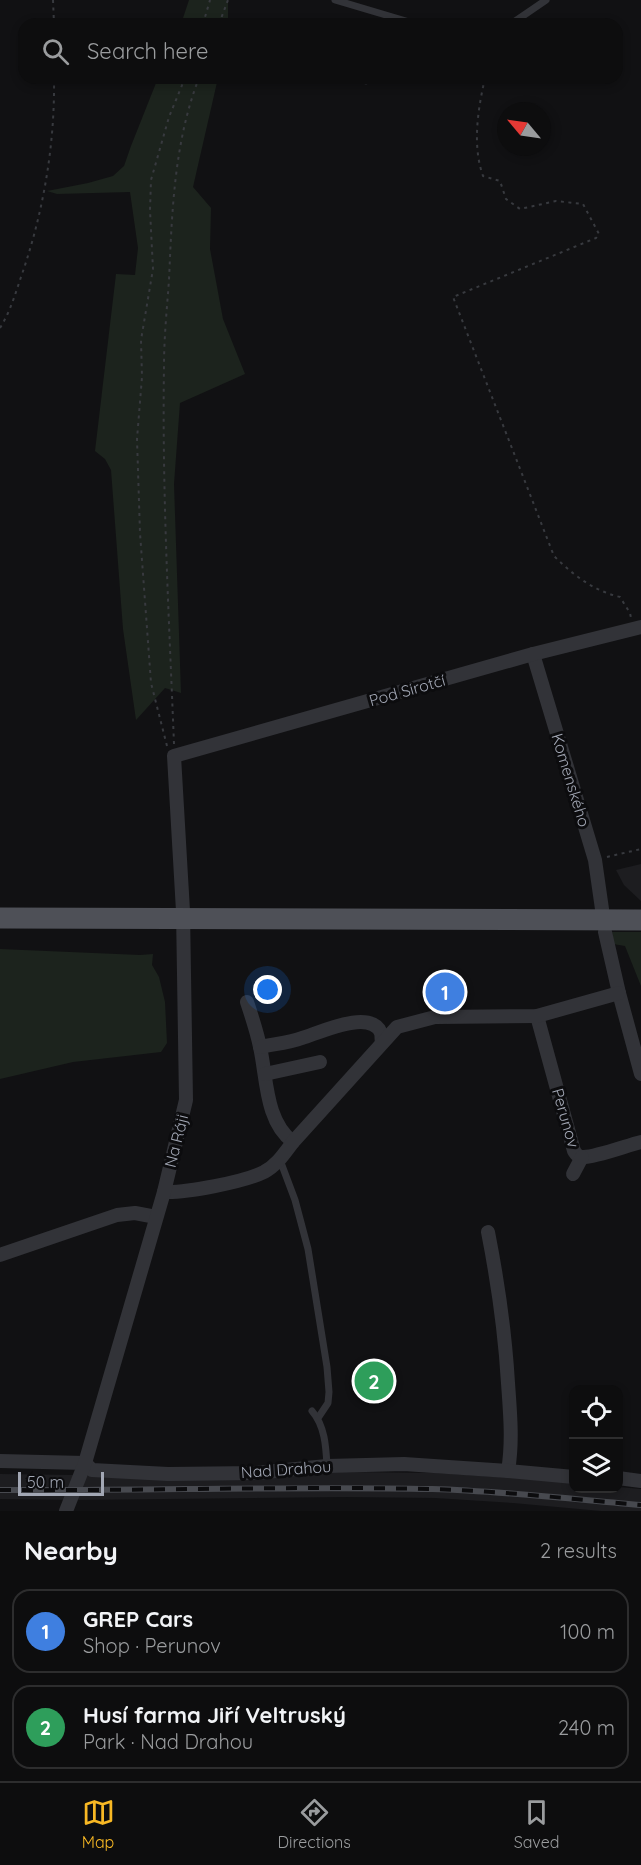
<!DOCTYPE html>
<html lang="en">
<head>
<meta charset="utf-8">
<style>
	body { margin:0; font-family:Quicksand,sans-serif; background:#1b1b1c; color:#f1f3f6 }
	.controls { position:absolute; right:18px; bottom:18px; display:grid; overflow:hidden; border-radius:12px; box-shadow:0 3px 9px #0003 }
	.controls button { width:54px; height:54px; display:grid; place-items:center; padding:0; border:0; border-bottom:2px solid #2d2d2e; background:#0d0d0e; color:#f1f3f6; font:30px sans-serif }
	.compass { position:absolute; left:497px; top:102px; width:54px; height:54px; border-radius:50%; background:#0d0d0e; box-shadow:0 3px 9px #0003; rotate:299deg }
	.scale { position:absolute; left:18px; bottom:15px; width:86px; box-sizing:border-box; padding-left:6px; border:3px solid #a2a7b4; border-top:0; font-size:16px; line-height:21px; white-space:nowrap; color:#a2a7b4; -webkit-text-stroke:4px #0c0c0e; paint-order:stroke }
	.you { position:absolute; left:268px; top:990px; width:21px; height:21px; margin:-15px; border:4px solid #fff; border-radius:50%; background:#1a73e8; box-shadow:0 0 0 9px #1a73e833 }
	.badge { display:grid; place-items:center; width:39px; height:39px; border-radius:50%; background:#f8b824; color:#fff; font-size:20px; font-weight:700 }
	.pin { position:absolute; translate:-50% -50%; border:3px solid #fff; box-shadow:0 2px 6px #0006 }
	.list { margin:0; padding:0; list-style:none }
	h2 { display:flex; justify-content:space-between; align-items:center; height:78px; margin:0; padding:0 24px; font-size:26px }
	h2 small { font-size:20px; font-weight:400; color:#9a9c9e }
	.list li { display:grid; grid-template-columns:39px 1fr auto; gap:18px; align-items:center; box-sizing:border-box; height:84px; margin:0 12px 12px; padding:0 12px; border:2px solid #2d2d2e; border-radius:18px }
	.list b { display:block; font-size:22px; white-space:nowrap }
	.list p { margin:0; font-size:20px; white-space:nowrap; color:#9a9c9e }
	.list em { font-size:20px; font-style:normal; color:#9a9c9e }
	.icon { flex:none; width:33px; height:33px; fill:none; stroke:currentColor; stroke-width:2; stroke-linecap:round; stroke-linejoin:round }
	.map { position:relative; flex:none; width:641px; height:1511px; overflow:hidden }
	.search { position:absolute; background:#0d0d0e; box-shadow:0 3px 9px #0003; left:18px; right:18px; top:18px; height:66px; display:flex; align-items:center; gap:15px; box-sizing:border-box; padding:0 21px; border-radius:18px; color:#9a9c9e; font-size:22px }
	.sheet { height:270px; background:#0d0d0e }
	nav { display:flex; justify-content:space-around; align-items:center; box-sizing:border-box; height:84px; border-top:2px solid #2d2d2e; background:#0d0d0e; font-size:16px; color:#9a9c9e }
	nav a { display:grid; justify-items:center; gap:3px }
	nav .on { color:#f8b824 }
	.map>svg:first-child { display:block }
</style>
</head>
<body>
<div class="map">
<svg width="641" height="1511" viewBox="0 0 641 1511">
	<rect width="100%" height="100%" fill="#111113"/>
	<g fill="#1d1d20">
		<path d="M 641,864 L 641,901 L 624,885 L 616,870 Z"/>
		<path d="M 345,1472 L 436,1473 L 515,1478 L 573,1483 L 574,1488 L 618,1488 L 619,1487 L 641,1489 L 641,1511 L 601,1511 L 513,1503 L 435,1498 L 345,1497 L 74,1500 L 0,1499 L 0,1474 L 74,1475 Z"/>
	</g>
	<g fill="#1c231d">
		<path d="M 189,0 L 228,0 L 228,24 L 181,24 Z"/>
		<path d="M 158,78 L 218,78 L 193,187 L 211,208 L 210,249 L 223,319 L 245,374 L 180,403 L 174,484 L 181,693 L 165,688 L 136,720 L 123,629 L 111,470 L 105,459 L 95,451 L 116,274 L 135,275 L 138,248 L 130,192 L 57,194 L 47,191 L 88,183 L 113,176 L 124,166 L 131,146 Z"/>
		<path d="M 612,932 L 641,932 L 641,986 L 625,946 L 613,944 Z"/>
		<path d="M 0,949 L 140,955 L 153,954 L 152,965 L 159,977 L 165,1002 L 167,1043 L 161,1052 L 73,1062 L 0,1079 Z"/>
	</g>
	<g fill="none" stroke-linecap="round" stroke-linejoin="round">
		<g stroke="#383a3f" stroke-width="2" stroke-dasharray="3 4.5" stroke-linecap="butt">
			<path d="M 53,0 L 54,24"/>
			<path d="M 203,24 L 210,0"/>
			<path d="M 219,24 L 228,0"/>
			<path d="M 485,78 C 478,109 472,145 483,176 L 500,181 L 506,199 L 520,209 L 556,201 L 583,204 L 599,234 L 596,238 L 453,297 L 554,556 C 573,575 594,591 620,597 L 630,613 L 631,618"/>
			<path d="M 0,328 C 10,312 15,295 21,277 C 43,214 55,146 54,78"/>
			<path d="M 174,744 C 169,618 162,492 164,366 C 164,337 167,308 169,280 C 172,212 174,142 199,78"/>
			<path d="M 167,746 L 151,683 L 140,533 L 137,439 L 142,377 L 141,340 L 153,269 L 150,210 L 151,180 L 169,117 L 185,78"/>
			<path d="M 607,857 L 641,849"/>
		</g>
		<g stroke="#323338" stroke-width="7">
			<path d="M 335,0 L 416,24"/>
			<path d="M 511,24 L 546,0"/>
			<path d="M 366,81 L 367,78"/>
			<path d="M 280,1160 L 295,1200 L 308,1249 L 327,1367 L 329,1392 L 328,1403 L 318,1418"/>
			<path d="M 312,1411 C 325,1426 326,1447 327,1466"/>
		</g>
		<g stroke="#323338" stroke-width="14">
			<path d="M 533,654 L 595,860 L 602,909"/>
			<path d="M 605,932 L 619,993 L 641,1074"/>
			<path d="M 247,1002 C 252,1017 257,1032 260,1047 C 267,1078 265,1121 293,1142"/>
			<path d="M 537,1016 L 574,1151 C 577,1155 577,1156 582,1157 C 594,1158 628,1145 641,1142"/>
			<path d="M 260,1047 C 274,1044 289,1043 302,1038 C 319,1033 371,1008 381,1033 C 382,1036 381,1039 382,1042"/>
			<path d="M 265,1074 L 320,1062"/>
			<path d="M 573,1174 L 582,1157"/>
			<path d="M 164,1192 C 186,1193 244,1182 264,1172 C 277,1165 284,1154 293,1142 L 397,1027 L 435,1017 L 537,1016 L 619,993"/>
			<path d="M 488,1232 C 498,1283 505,1332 508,1383 C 510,1412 513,1441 508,1471"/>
			<path d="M 0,1255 L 117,1215 L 135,1213 L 156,1217"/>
			<path d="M 0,1461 L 85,1463 L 92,1470 L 168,1474 L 255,1473 L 327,1466 L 404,1464 L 508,1471 L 574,1477"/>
			<path d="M 618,1478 L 641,1481"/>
			<path d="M 66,1511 L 85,1463 L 164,1192 L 186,1100 L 183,911 L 174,756 L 533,654 L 641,627"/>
		</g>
		<path stroke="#4e5057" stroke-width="21" d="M 0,918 L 641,920"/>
		<defs>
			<path id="rail" d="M 0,1490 C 144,1491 288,1486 432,1489 C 502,1491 572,1499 641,1505"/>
		</defs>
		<use href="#rail" stroke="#47494f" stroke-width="6"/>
		<use href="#rail" stroke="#0c0c0e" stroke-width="4" stroke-dasharray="11" stroke-linecap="butt"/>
	</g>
	<g text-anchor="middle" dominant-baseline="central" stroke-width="6" stroke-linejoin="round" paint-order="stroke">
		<g font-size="16" fill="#a2a7b4" stroke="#0c0c0e">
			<text transform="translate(407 690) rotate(-16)">Pod Sirotčí</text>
			<text transform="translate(571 780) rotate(73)">Komenského</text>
			<text transform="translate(566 1118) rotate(74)">Perunov</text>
			<text transform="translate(176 1141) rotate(-76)">Na Ráji</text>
			<text transform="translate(286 1469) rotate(-4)">Nad Drahou</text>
		</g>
	</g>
</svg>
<div class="controls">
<button><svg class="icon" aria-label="locate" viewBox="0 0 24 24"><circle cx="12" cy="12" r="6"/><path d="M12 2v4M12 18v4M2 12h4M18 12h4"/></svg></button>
<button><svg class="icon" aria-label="layers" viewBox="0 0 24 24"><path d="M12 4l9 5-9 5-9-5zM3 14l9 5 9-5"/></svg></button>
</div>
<svg class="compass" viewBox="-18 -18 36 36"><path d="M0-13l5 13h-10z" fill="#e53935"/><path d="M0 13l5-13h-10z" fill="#9a9c9e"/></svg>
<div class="scale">50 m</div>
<div class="you"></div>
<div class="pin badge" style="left:445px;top:992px;background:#3f7fe0">1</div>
<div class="pin badge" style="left:374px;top:1381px;background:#2e9e5b">2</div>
<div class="search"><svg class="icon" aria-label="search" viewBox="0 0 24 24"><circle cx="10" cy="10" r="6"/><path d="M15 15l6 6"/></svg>Search here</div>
</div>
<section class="sheet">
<h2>Nearby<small>2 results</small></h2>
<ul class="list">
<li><span class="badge" style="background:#3f7fe0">1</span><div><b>GREP Cars</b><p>Shop · Perunov</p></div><em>100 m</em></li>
<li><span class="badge" style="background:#2e9e5b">2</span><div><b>Husí farma Jiří Veltruský</b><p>Park · Nad Drahou</p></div><em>240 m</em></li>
</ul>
</section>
<nav>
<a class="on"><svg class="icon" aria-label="map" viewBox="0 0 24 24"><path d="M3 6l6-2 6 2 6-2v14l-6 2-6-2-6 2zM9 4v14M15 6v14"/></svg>Map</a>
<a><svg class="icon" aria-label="directions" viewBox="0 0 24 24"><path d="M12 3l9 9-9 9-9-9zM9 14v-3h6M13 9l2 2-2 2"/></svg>Directions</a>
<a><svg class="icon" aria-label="saved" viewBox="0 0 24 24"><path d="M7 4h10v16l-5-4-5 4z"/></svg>Saved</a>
</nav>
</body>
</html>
